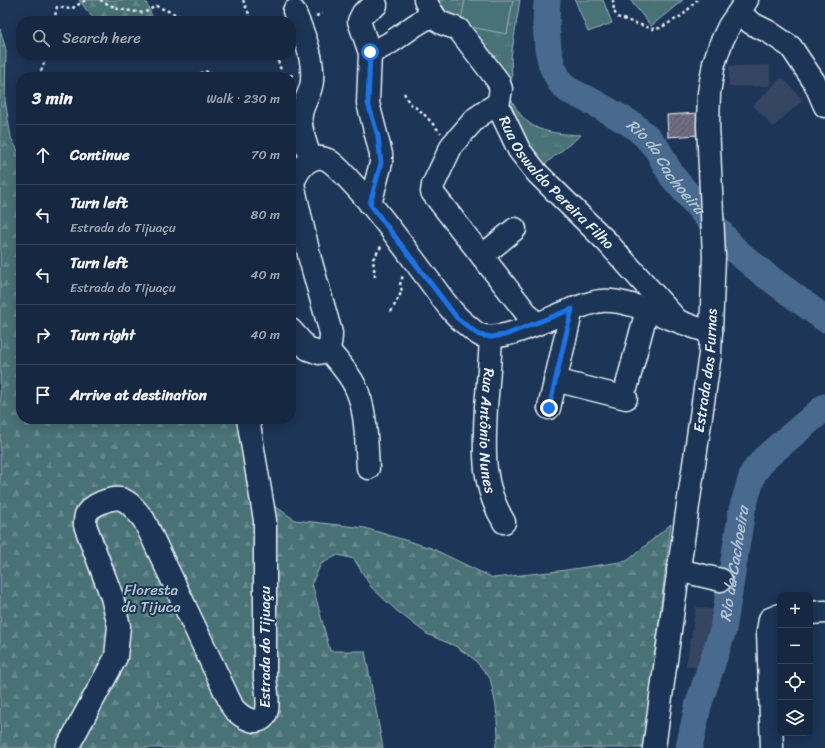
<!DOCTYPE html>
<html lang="en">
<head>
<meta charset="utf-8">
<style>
	body { margin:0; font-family:Sriracha,sans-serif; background:#1f3048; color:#f1f3f6 }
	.controls { position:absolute; right:12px; bottom:12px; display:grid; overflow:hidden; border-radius:8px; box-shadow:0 2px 10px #0003 }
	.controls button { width:36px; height:36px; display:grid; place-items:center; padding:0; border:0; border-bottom:1px solid #35445a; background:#162841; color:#f1f3f6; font:20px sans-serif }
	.stop { position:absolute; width:12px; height:12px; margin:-9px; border:3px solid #1a73e8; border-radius:50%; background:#fff }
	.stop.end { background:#1a73e8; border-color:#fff; box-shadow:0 1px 4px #0008 }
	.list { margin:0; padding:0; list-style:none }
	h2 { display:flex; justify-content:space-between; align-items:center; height:52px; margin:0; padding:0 16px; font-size:17px }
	h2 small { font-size:13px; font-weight:400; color:#9ea6b1 }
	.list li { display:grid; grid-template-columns:26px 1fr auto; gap:12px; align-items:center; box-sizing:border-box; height:60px; padding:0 16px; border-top:1px solid #35445a }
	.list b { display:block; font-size:15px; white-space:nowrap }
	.list p { margin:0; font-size:13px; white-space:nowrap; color:#9ea6b1 }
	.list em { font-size:13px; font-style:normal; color:#9ea6b1 }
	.icon { flex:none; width:22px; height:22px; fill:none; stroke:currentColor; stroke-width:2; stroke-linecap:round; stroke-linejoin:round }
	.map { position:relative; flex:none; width:825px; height:748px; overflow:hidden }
	.search { position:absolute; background:#162841; box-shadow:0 2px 10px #0003; left:16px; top:16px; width:280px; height:44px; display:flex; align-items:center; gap:10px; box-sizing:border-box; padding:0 14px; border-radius:16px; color:#9ea6b1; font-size:15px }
	.panel { position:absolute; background:#162841; box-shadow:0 2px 10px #0003; left:16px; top:72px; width:280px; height:352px; border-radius:16px }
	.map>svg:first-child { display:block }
</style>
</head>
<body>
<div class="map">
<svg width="825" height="748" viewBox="0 0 825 748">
	<defs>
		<pattern id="forest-firs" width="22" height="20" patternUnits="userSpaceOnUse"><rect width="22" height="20" fill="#4a7276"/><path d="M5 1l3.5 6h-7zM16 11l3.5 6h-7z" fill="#64878a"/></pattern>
		<pattern id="park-tufts" width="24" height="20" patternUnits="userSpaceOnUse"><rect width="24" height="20" fill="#4a7276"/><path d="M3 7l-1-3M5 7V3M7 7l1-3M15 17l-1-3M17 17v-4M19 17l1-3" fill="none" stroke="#64878a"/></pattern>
		<pattern id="building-hatch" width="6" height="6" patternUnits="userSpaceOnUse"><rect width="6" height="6" fill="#6b667a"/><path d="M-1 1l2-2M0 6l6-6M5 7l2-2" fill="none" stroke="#807c8e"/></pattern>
	</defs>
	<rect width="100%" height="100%" fill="#1d3557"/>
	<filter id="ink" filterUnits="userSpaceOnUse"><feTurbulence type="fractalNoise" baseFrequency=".025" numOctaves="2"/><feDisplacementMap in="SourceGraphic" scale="8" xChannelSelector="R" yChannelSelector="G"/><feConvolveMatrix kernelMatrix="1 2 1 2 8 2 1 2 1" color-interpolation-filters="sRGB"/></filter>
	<g filter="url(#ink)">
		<g fill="#344462">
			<path d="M 770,65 L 770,86 L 729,87 L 729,66 Z"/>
			<path d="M 782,77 L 803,100 L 773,127 L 753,105 Z"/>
			<path d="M 696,607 L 723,611 L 706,669 L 686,666 Z"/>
		</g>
		<g fill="url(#forest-firs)" stroke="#99b2b7">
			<path d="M 79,0 L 145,0 L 154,21 L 95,21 Z"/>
			<path d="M 0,29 L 6,50 L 5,100 L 11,138 L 21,156 L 21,419 L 259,419 L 262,497 L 295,520 L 365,528 L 431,548 L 493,578 L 559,571 L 627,561 L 671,524 L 643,748 L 495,748 L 498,736 L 496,706 L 490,678 L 474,659 L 455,646 L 427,634 L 397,611 L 371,587 L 354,559 L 338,555 L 321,564 L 312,583 L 330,651 L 365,651 L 383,748 L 0,748 Z"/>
		</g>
		<path fill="url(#park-tufts)" stroke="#99b2b7" d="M 425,0 L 520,0 L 511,57 L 512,78 L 507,89 C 523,130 540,133 581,135 L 535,172 L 500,96 Z"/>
		<g fill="#4a7276" stroke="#99b2b7">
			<path d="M 465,0 L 513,0 L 507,34 L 460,25 Z"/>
			<path d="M 575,0 L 603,0 L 612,23 L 588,32 Z"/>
			<path d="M 630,0 L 683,0 L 651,26 Z"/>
		</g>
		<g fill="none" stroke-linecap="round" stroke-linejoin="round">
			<g stroke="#486b8f" stroke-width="27">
				<path id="s1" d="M 547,0 L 546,24 L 548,49 L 552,66 L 560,82 L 568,90 L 593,102 L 633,125 L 647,137 L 657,149 L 672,176 L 735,250 L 764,274 L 825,319"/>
				<path id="s2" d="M 689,748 L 698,706 L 723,630 L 742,510 L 753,473 L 765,458 L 825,407"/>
			</g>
		</g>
		<path fill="url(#building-hatch)" stroke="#e8f1f8" d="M 698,113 L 699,135 L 668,137 L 667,115 Z"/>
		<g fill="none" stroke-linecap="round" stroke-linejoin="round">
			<defs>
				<g id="minor">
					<path id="s3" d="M 425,0 C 429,7 433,18 440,22 C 446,26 453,26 459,30 L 498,81 L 501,89 L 498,106 L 519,150 L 537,173 L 607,242 L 677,320"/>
					<path d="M 294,11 C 303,33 314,56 312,81 C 311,92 305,100 302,110 C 297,125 307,146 311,160"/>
					<path d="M 739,12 L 751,23 L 769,32 L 791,47 L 815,83 L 825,106"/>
					<path d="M 370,52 C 395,45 410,24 434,15"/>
					<path d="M 498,103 L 476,118 L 452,145 L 433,185 L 432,192 L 535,324"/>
					<path d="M 370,204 L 381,163 L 381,154 L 368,103 L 370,53 L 359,21 L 363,13 L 376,5 L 374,0"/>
					<path d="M 482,256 L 515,229"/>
					<path d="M 291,330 L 308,349 L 319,353 C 330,350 331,344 331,333 L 310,259 L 293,184 C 297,170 311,151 328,160 C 338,166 346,177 354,185 C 382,215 406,250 431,283 C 442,298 453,315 468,326 C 471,329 476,333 480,335 C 509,345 568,305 601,301 C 631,298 680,325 711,332"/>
					<path id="s4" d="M 491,337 C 490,360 488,383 486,407 C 484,449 481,484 504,522"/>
					<path d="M 328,349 C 337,361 349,373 355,386 C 367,410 366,442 368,468"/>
					<path d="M 555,380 L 626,398"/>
					<path d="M 627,385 L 647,310"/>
					<path d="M 549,408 L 572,309"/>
					<path d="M 678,570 L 721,580"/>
					<path d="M 810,613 L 825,612"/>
					<path d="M 67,748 L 116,657 L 119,626 L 112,597 L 85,525 C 85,522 85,518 86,515 C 90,505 111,497 121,499 C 131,502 138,513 144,520 L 233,708 C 241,717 262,731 267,710 C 269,700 266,688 265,678 L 265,520 L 248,419"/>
					<path d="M 772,748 L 768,631 L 770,619 L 780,615"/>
				</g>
				<g id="major">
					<path id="s5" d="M 654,748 L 673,609 L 710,354 L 714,257 L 708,125 L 709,93 L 714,63 L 721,43 L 729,26 L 747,0"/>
				</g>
			</defs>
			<use href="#minor" stroke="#e8f1f8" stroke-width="25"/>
			<use href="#major" stroke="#e8f1f8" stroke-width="25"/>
			<g stroke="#e8f1f8" stroke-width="2.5" stroke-dasharray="3 3" stroke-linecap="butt">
				<path d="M 100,0 L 118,9 L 144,13 L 156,6 L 180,16 L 182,21"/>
				<path d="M 243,0 L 252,21"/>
				<path d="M 613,0 L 614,11 L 617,17 L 653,29 L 660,28 L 683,15 L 697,0"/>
				<path d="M 316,16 L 322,14"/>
				<path d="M 54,21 L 57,7 L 71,9 L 86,0"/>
				<path d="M 243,21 L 249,17"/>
				<path d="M 276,55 L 283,76"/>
				<path d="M 39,77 L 47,55"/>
				<path d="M 195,77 L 205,71 L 222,77"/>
				<path d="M 278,77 L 294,75"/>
				<path d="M 404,93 L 409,103 L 422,112 L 441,133"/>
				<path d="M 375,277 L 373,259 L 382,245"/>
				<path d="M 391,312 L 402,291 L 400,285 L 403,275"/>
			</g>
			<use href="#minor" stroke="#1d3557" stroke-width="22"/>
			<use href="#major" stroke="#1d3557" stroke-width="22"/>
		</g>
	</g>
	<g fill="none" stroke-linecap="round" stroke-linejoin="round" filter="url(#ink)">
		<path stroke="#1a73e8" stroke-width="5" d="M 370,52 L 368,103 L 378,136 L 381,163 L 370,204 L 457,318 L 479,335 L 491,337 L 505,335 L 572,309 L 549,408"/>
	</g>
	<g text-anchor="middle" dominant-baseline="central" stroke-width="4" stroke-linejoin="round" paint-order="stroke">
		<g font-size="15" fill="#e8f1f8" stroke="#1d3557">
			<text stroke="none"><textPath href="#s3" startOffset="235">Rua Oswaldo Pereira Filho</textPath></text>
			<text stroke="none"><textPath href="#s5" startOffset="381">Estrada das Furnas</textPath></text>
			<text stroke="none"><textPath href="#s4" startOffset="94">Rua Antônio Nunes</textPath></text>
			<text transform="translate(265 647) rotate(-90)">Estrada do Tijuaçu</text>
		</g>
		<g font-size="15" fill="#b1c5ca" stroke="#1d3557">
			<text x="151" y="590">Floresta<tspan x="151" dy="17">da Tijuca</tspan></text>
		</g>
		<g font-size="16" font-style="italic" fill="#b0c2d3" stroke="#1d3557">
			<text stroke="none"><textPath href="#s1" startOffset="223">Rio da Cachoeira</textPath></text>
			<text stroke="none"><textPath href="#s2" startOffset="190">Rio da Cachoeira</textPath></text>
		</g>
	</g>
</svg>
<div class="controls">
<button>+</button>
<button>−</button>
<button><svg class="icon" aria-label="locate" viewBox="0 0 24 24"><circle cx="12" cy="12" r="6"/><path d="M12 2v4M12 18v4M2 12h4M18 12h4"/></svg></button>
<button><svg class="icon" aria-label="layers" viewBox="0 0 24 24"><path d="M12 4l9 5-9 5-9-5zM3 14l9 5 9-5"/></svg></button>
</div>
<div class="stop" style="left:370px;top:52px"></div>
<div class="stop end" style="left:549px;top:408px"></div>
<div class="search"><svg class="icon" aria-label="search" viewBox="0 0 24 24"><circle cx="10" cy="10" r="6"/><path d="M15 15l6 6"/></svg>Search here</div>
<section class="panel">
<h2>3 min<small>Walk · 230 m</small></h2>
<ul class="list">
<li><svg class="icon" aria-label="ahead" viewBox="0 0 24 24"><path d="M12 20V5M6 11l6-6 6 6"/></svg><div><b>Continue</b></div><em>70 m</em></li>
<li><svg class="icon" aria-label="left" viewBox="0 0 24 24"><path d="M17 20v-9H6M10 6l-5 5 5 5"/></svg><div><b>Turn left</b><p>Estrada do Tijuaçu</p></div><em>80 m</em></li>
<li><svg class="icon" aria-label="left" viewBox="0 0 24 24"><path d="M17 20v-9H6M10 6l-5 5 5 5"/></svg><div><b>Turn left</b><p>Estrada do Tijuaçu</p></div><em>40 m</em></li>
<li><svg class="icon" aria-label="right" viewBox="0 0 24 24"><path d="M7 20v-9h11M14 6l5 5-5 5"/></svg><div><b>Turn right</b></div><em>40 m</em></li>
<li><svg class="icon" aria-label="arrive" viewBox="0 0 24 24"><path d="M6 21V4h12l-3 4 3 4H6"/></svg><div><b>Arrive at destination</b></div></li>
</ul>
</section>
</div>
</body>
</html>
